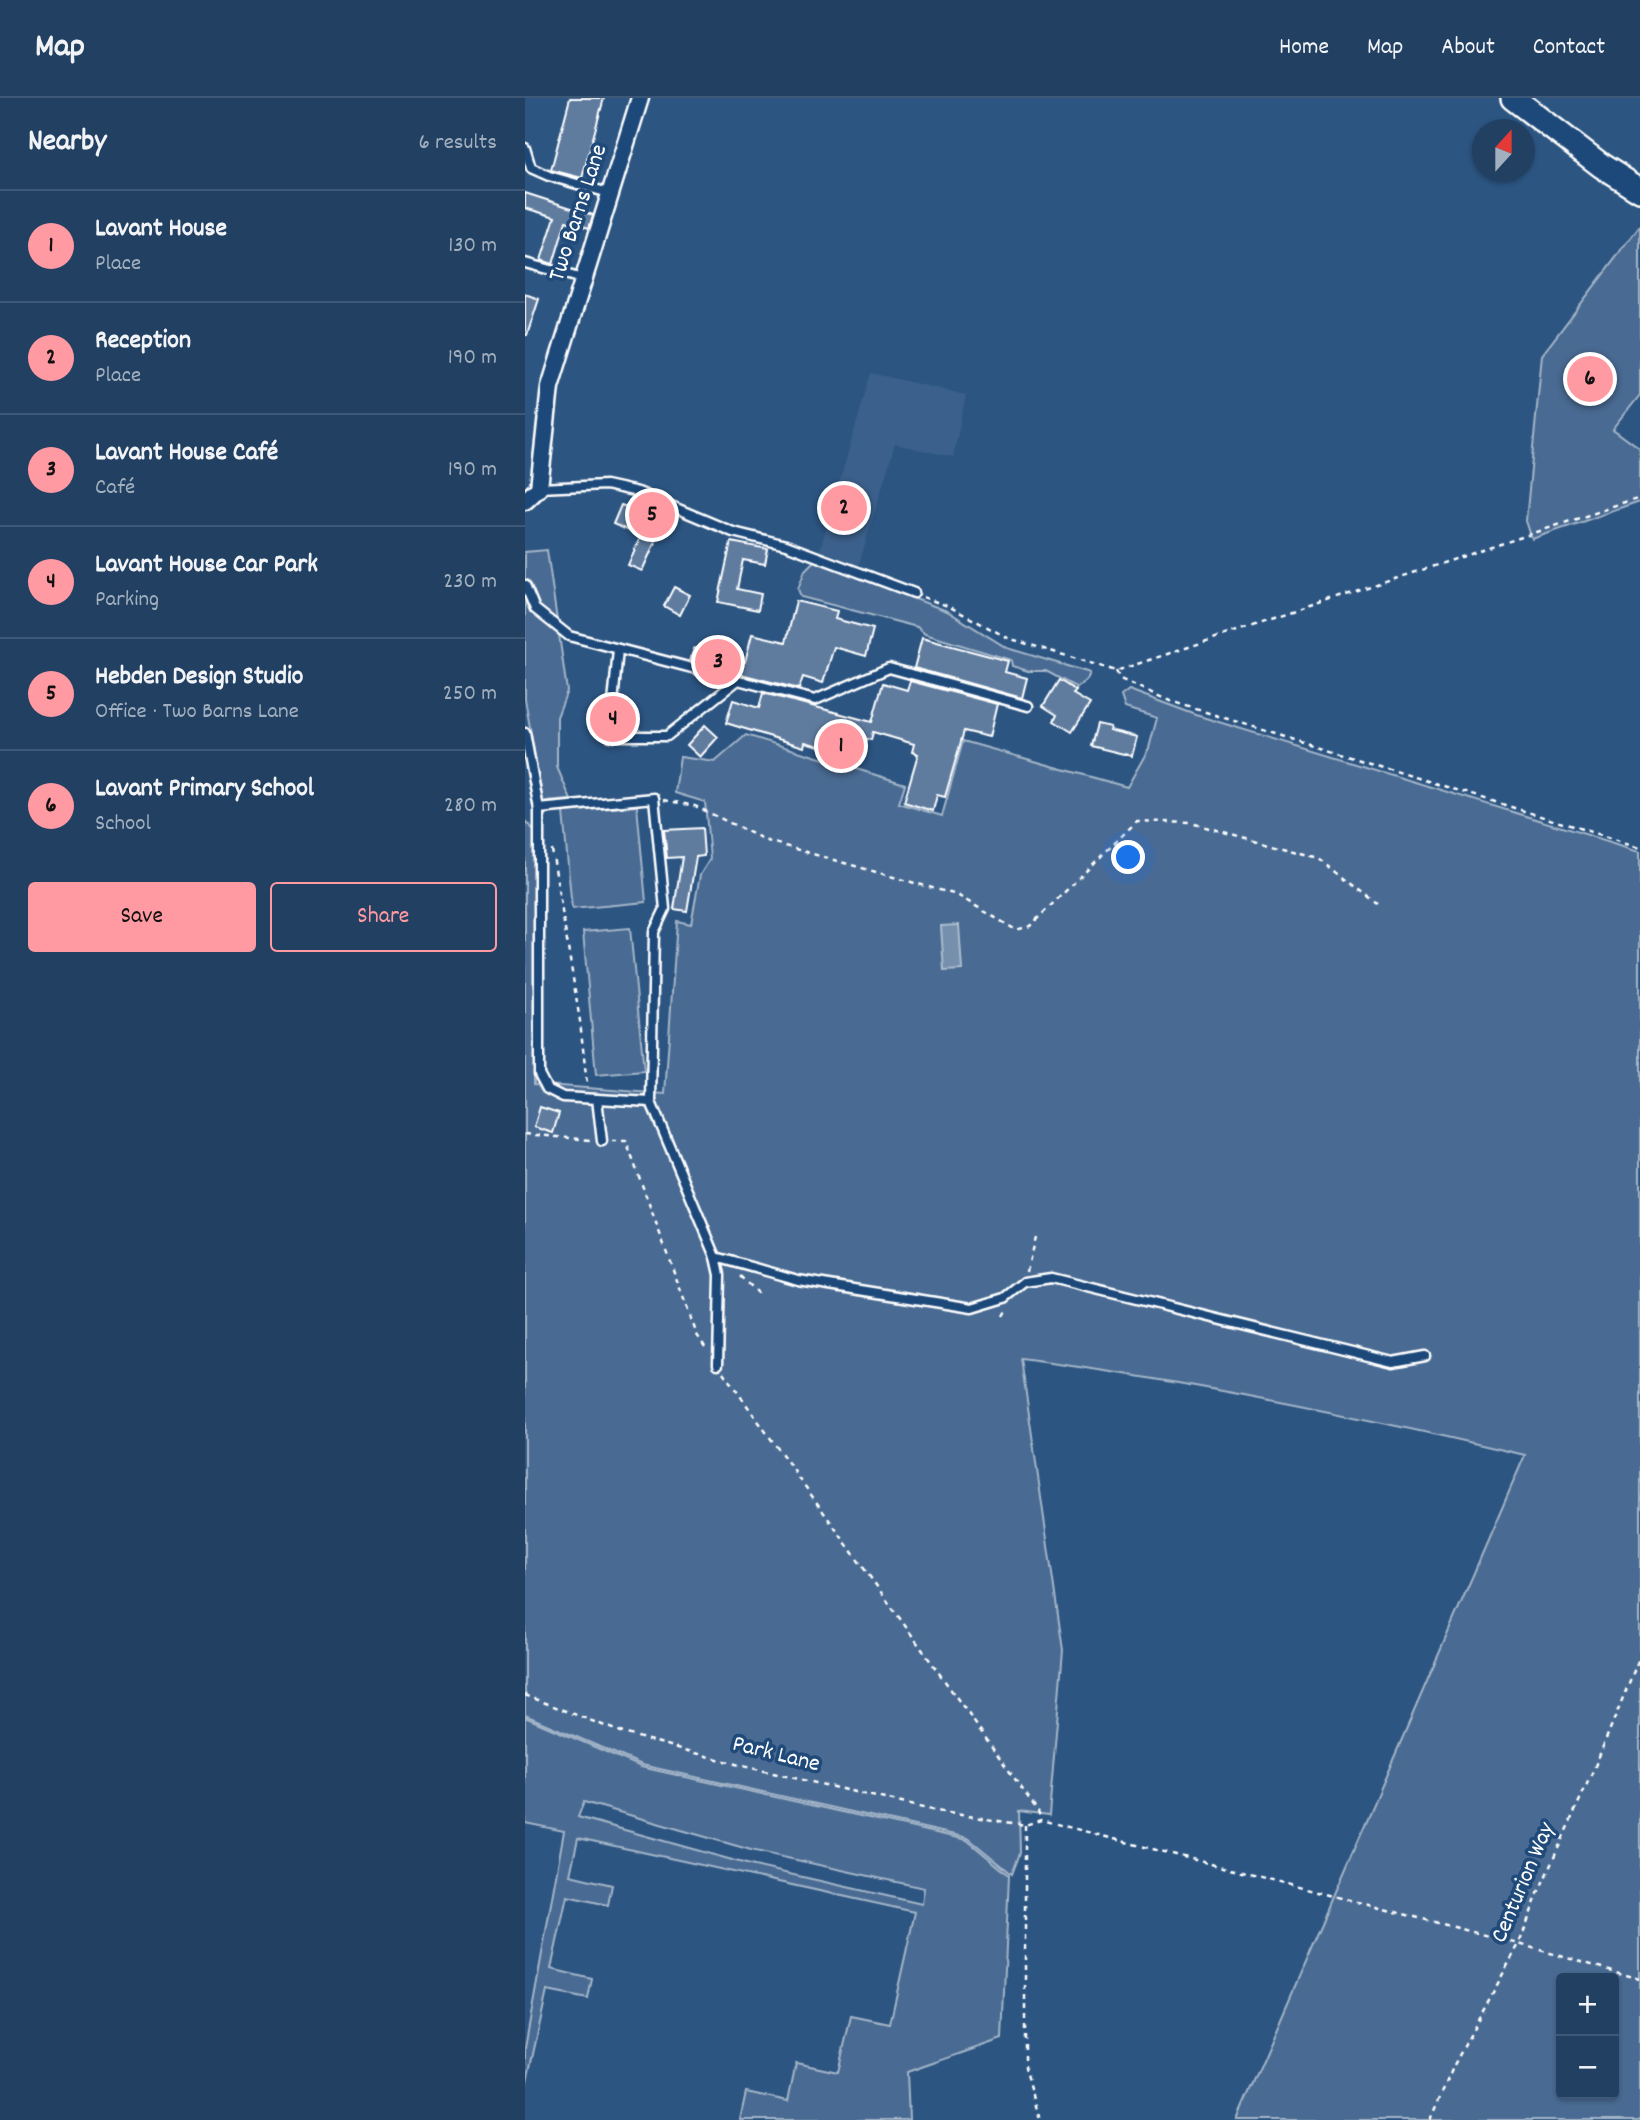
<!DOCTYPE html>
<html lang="en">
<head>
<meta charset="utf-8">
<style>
	body { margin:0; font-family:Dekko,sans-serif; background:#294768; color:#f1f3f6 }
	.controls { position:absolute; right:21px; bottom:21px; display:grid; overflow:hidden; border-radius:7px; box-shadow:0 2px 5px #0004 }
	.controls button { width:63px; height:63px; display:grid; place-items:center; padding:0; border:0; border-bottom:2px solid #3e5977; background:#214062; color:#f1f3f6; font:35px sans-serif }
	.compass { position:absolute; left:947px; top:21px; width:63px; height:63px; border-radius:50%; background:#214062; box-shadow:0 2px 5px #0004; rotate:21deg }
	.you { position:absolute; left:604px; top:760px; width:24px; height:24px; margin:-18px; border:5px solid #fff; border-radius:50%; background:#1a73e8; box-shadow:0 0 0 10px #1a73e833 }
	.badge { display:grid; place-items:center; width:46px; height:46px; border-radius:50%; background:#ff9aa2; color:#111; font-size:23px; font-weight:700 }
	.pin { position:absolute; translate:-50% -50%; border:4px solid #fff; box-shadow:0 2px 7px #0006 }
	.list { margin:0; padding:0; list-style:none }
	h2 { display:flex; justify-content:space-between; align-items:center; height:91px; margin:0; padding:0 28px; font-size:30px }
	h2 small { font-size:23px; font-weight:400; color:#a2afbe }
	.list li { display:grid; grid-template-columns:46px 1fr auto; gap:21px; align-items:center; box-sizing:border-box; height:112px; padding:0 28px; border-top:2px solid #3e5977 }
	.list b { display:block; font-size:26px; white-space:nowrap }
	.list p { margin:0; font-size:23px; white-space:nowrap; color:#a2afbe }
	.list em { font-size:23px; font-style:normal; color:#a2afbe }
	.actions { display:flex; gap:14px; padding:21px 28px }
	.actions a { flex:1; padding:16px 0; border:2px solid #ff9aa2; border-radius:7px; text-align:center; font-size:24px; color:#ff9aa2 }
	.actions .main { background:#ff9aa2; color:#111 }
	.map { position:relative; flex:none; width:1115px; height:2022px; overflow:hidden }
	header { display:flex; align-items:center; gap:42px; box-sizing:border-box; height:98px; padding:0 35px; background:#214062; border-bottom:2px solid #3e5977 }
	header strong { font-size:33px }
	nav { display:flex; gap:38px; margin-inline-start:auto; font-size:24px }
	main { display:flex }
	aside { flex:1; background:#214062 }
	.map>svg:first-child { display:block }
</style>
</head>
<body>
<header>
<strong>Map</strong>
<nav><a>Home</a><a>Map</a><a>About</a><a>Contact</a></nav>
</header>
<main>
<aside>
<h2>Nearby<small>6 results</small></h2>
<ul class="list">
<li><span class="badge">1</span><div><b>Lavant House</b><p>Place</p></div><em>130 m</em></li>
<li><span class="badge">2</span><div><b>Reception</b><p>Place</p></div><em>190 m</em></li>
<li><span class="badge">3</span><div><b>Lavant House Café</b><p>Café</p></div><em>190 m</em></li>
<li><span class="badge">4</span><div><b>Lavant House Car Park</b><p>Parking</p></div><em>230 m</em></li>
<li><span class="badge">5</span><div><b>Hebden Design Studio</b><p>Office · Two Barns Lane</p></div><em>250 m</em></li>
<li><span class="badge">6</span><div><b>Lavant Primary School</b><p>School</p></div><em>280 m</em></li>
</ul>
<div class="actions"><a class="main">Save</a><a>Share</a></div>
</aside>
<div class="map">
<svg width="1115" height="2022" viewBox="0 0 1115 2022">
	<rect width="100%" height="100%" fill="#2c5582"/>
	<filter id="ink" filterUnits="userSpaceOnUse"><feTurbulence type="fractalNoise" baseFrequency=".0143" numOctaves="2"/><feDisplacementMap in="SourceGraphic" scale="14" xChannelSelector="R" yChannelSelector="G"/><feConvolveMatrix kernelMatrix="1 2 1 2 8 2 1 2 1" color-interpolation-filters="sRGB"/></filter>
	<g filter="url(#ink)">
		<path fill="#3b618b" d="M 346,275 L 441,297 L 428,359 L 370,346 L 334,467 L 295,452 Z"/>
		<g fill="#486b92" stroke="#a4b5c8" stroke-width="2" fill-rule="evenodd">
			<path d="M 1115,128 L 1115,297 L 1088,331 L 1115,351 L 1115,404 L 1007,441 L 1001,423 L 1017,257 Z"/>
			<path d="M 22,452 L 42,593 L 32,619 L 32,669 L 46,702 L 18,704 L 0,601 L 0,454 Z"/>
			<path d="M 289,463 L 422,513 L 482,550 L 565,575 L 562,582 L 552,590 L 521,573 L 503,573 L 487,568 L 486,562 L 400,536 L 392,529 L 276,499 L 273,491 L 280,472 Z"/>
			<path d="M 604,592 L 674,618 L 1115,753 L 1115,2022 L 712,2022 L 1000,1357 C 834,1318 666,1283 496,1261 L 538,1552 L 524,1717 L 494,1713 L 495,1755 L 487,1776 L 443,1740 L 117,1667 L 0,1617 L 0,723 L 9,732 L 9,986 L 140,996 L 152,823 L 166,826 L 175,777 L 185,761 L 180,704 L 150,695 L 155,659 L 190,664 L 221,637 L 380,686 L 374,705 L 417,718 L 438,643 L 602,689 L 624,650 L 632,620 L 600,610 L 596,598 ZM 1036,1880 L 1089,1880 L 1089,1996 L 1036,1996 Z"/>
			<path d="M 112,708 L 121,804 L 47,811 L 38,714 Z"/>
			<path d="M 105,830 L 119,973 L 71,977 L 58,834 Z"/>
			<path d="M 0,1619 L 116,1669 L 442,1742 L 484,1777 L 477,1941 L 382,1974 L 384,2022 L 215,2022 L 221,1994 L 263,2003 L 271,1965 L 313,1974 L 326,1918 L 365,1926 L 390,1814 L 53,1740 L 45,1777 L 87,1787 L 83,1807 L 42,1798 L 26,1871 L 67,1881 L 63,1901 L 22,1893 L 0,1992 L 0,1950 L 39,1733 L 0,1725 ZM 59,1704 L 226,1752 L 399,1790 L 397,1806 L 225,1767 L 53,1719 Z"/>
		</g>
		<path fill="#748fad" stroke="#acbcce" stroke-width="2" d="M 434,827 L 437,872 L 419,873 L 416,828 Z"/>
		<g fill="#5e7c9f" stroke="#fff" stroke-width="2">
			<path d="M 45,0 L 79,0 L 57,80 L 26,72 Z"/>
			<path d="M 0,95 L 68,117 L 64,130 L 41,123 L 28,166 L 16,162 L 30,119 L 0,110 Z"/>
			<path d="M 0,196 L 14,201 L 2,237 L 0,237 Z"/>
			<path d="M 118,405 L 143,416 L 117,473 L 103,467 L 116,438 L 88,426 L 96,407 L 115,413 Z"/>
			<path d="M 206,444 L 243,451 L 240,466 L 218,462 L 212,491 L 236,496 L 233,512 L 193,504 Z"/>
			<path d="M 149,489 L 165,497 L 155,517 L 139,508 Z"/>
			<path d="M 271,503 L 312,513 L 310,521 L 348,531 L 341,558 L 309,549 L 298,585 L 278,579 L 274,591 L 165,563 L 169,550 L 220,564 L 227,536 L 261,544 Z"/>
			<path d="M 397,540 L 483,563 L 480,574 L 502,580 L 497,600 L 389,570 Z"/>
			<path d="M 534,582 L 551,593 L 548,596 L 565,606 L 547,634 L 529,623 L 532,617 L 518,608 Z"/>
			<path d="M 385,583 L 472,606 L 464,639 L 439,633 L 420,699 L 412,697 L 408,713 L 379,704 L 393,656 L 387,654 L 389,646 L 348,634 L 346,642 L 339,640 L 332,665 L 314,660 L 316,654 L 280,644 L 279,649 L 201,625 L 208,602 L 234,610 L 238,595 L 347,624 L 358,585 L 382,592 Z"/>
			<path d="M 572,626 L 585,629 L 584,632 L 612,639 L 607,658 L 566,648 Z"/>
			<path d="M 180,627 L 193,639 L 175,659 L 162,647 Z"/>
			<path d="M 177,730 L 179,758 L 171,759 L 162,813 L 149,811 L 157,759 L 142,760 L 139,732 Z"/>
			<path d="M 15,1009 L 34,1015 L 28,1035 L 9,1029 Z"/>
		</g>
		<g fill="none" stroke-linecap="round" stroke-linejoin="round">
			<defs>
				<g id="lane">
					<path d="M 0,50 L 6,70 L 24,78 L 84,95"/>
					<path d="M 0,165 L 58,181"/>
					<path d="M 14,390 L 81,387 L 113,394 L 208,434 L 261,447 L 389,495"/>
					<path d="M 0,487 L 10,511 L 44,538 L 290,602 L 364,570 L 503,608"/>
					<path d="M 93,551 L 85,638 L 142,638 L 213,582"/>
					<path d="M 0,635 L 14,711 L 14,976 L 22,991 L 38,999 L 72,1001 L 77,1043"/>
					<path d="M 14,711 L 129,700 L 140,811 L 129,834 L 126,1004 L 72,1001"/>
					<path d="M 126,1004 L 191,1159 L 195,1177 L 193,1266"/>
					<path d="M 191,1159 L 273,1182 L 447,1210 L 480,1200 L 500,1184 L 526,1180 L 868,1264 L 900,1258"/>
				</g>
				<path id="street" d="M 0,403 L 14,390 L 25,289 L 115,0"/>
				<path id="secondary" d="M 988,0 L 1077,68 L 1115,92"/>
			</defs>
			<use href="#lane" stroke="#fff" stroke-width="13"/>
			<use href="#street" stroke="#fff" stroke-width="21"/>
			<use href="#secondary" stroke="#fff" stroke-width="28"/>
			<g stroke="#fff" stroke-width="2.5" stroke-dasharray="5 5" stroke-linecap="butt">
				<path d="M 398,499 L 425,509 L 483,540 L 591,573 L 1115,400"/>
				<path d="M 591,573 L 595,581 L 645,603 L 1115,749"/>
				<path d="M 139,702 L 170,708 L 242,743 L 432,797 L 491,832 L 505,828 L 612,723 L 666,725 L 794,760 L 853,806"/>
				<path d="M 27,752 L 55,923 L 62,987"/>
				<path d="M 0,1036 L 66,1042"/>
				<path d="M 87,1043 L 101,1043 L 172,1237 L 180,1249"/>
				<path d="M 502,1173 L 510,1139"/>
				<path d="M 215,1178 L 233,1196"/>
				<path d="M 478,1218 L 482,1211"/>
				<path d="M 198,1274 L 513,1713 L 516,1722"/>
				<path d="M 0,1597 L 98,1635 L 218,1668 L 411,1713 L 500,1727 L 516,1722 L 994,1846 L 1115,1881"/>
				<path d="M 500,1727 L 500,1969 L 515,2022"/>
				<path d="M 905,2022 L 929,1967 L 994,1846 L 1014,1793 L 1070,1668 L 1115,1558"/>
			</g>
			<use href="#lane" stroke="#1f4a7a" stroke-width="8"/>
			<use href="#street" stroke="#1f4a7a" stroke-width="16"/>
			<use href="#secondary" stroke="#1f4a7a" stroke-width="23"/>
		</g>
	</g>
	<g text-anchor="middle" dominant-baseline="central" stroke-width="7" stroke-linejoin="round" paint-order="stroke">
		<g font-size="24" fill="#fff" stroke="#1f4a7a">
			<text transform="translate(54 115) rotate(-72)">Two Barns Lane</text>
			<text transform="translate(251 1657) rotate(14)">Park Lane</text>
			<text transform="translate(999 1785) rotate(-67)">Centurion Way</text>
		</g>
	</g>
</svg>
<div class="controls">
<button>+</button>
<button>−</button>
</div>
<svg class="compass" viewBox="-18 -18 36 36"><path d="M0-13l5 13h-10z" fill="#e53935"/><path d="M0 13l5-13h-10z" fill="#a2afbe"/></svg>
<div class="you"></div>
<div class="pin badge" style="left:316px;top:648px">1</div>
<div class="pin badge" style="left:319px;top:410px">2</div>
<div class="pin badge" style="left:193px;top:564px">3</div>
<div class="pin badge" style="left:88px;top:621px">4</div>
<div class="pin badge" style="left:127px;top:417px">5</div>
<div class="pin badge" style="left:1065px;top:281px">6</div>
</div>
</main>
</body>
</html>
